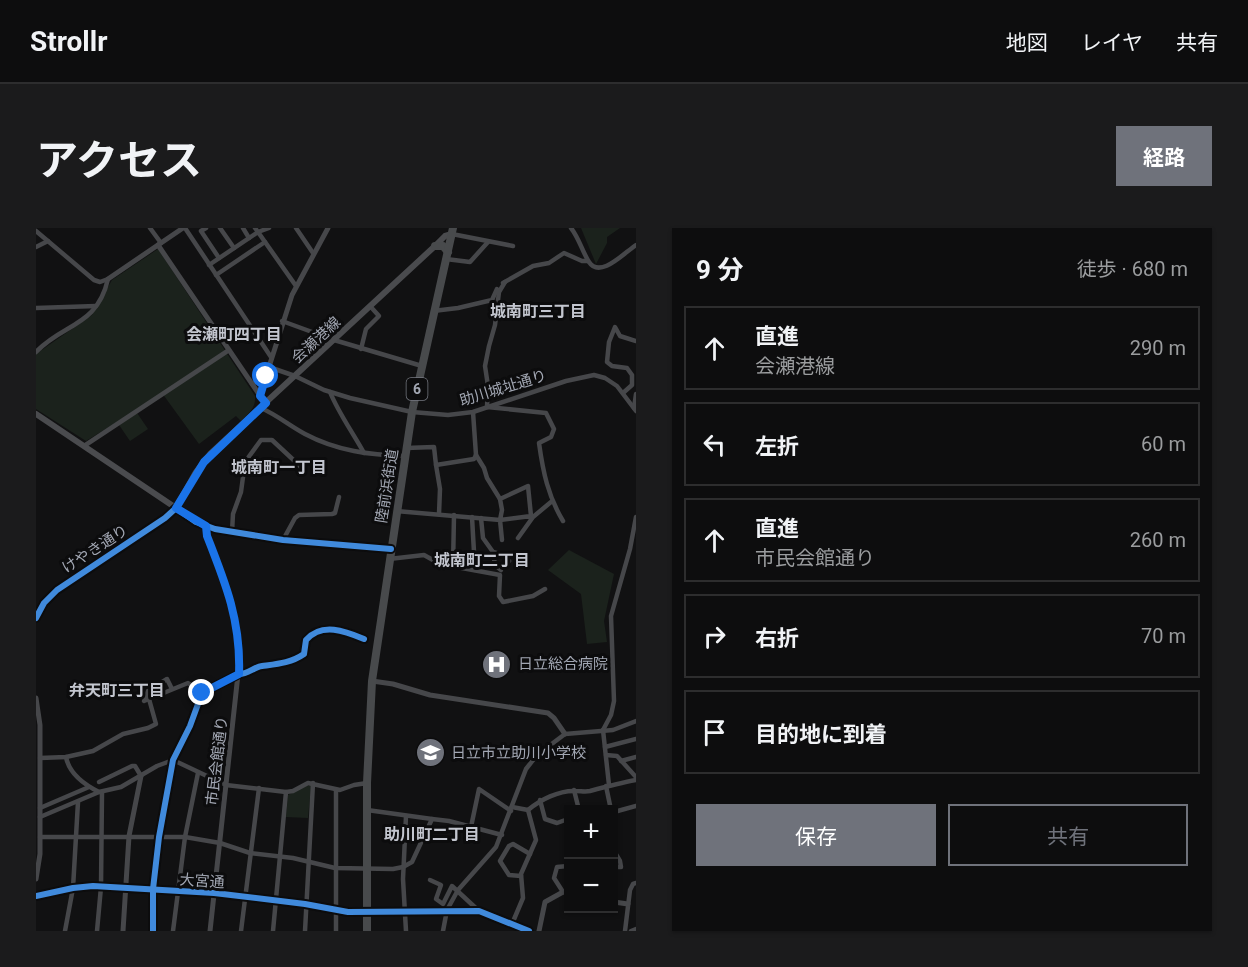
<!DOCTYPE html>
<html lang="ja">
<head>
<meta charset="utf-8">
<style>
	body { margin:0; font-family:Roboto,"Noto Sans JP",sans-serif; background:#1b1b1c; color:#f1f3f6 }
	.controls { position:absolute; right:18px; bottom:18px; display:grid; overflow:hidden; border-radius:0px; box-shadow:0 2px 4px #0004 }
	.controls button { width:54px; height:54px; display:grid; place-items:center; padding:0; border:0; border-bottom:2px solid #2d2d2e; background:#0d0d0e; color:#f1f3f6; font:30px sans-serif }
	.stop { position:absolute; width:18px; height:18px; margin:-14px; border:4px solid #1a73e8; border-radius:50%; background:#fff }
	.stop.end { background:#1a73e8; border-color:#fff; box-shadow:0 2px 6px #0008 }
	.list { margin:0; padding:0; list-style:none }
	h2 { display:flex; justify-content:space-between; align-items:center; height:78px; margin:0; padding:0 24px; font-size:26px }
	h2 small { font-size:20px; font-weight:400; color:#9a9c9e }
	.list li { display:grid; grid-template-columns:39px 1fr auto; gap:18px; align-items:center; box-sizing:border-box; height:84px; margin:0 12px 12px; padding:0 12px; border:2px solid #2d2d2e; border-radius:0px }
	.list b { display:block; font-size:22px; white-space:nowrap }
	.list p { margin:0; font-size:20px; white-space:nowrap; color:#9a9c9e }
	.list em { font-size:20px; font-style:normal; color:#9a9c9e }
	.actions { display:flex; gap:12px; padding:18px 24px }
	.actions a { flex:1; padding:14px 0; border:2px solid #6f727b; border-radius:0px; text-align:center; font-size:21px; color:#6f727b }
	.actions .main { background:#6f727b; color:#fff }
	.icon { flex:none; width:33px; height:33px; fill:none; stroke:currentColor; stroke-width:2; stroke-linecap:round; stroke-linejoin:round }
	.map { position:relative; flex:none; width:600px; height:703px; overflow:hidden; border-radius:0px }
	header { display:flex; align-items:center; gap:36px; box-sizing:border-box; height:84px; padding:0 30px; background:#0d0d0e; border-bottom:2px solid #2d2d2e }
	header strong { font-size:28px }
	nav { display:flex; gap:33px; margin-inline-start:auto; font-size:21px }
	.intro { display:flex; align-items:center; justify-content:space-between; box-sizing:border-box; height:144px; padding:0 36px }
	h1 { margin:0; font-size:42px }
	.button { padding:15px 27px; border-radius:0px; background:#6f727b; color:#fff; font-size:21px; font-weight:700 }
	main { display:flex; gap:36px; padding:0 36px }
	aside { flex:1; background:#0d0d0e; border-radius:0px; box-shadow:0 2px 4px #0004 }
	.map>svg:first-child { display:block }
</style>
</head>
<body>
<header>
<strong>Strollr</strong>
<nav><a>地図</a><a>レイヤ</a><a>共有</a></nav>
</header>
<div class="intro"><h1>アクセス</h1><a class="button">経路</a></div>
<main>
<div class="map">
<svg width="600" height="703" viewBox="0 0 600 703">
	<rect width="100%" height="100%" fill="#111112"/>
	<g fill="#1b221c">
		<path d="M 545,0 L 584,0 L 571,9 L 571,15 L 560,36 Z"/>
		<path d="M 122,21 L 219,168 C 220,180 213,185 205,193 L 200,188 L 163,216 L 126,165 L 99,182 L 112,201 L 94,213 L 81,194 L 50,213 L 0,181 L 0,126 L 56,87 L 76,52 Z"/>
		<path d="M 533,322 L 578,346 L 568,393 L 571,414 L 551,416 L 545,366 L 512,342 Z"/>
		<path d="M 271,558 L 275,558 L 272,590 L 250,589 L 252,567 Z"/>
	</g>
	<g fill="none" stroke-linecap="round" stroke-linejoin="round">
		<g stroke="#46474a" stroke-width="4.5">
			<path d="M 114,0 L 125,15"/>
			<path d="M 149,0 L 235,129"/>
			<path d="M 170,0 L 165,3 L 183,30"/>
			<path d="M 184,0 L 198,20"/>
			<path d="M 207,0 L 213,10"/>
			<path d="M 219,0 L 222,4 L 233,0"/>
			<path d="M 260,0 L 277,25"/>
			<path d="M 535,0 C 543,10 546,23 553,34 C 564,51 588,25 600,17"/>
			<path d="M 0,3 L 58,52 L 64,54 L 72,51"/>
			<path d="M 416,6 L 477,18"/>
			<path d="M 0,19 L 12,13"/>
			<path d="M 410,31 L 434,34 L 452,14"/>
			<path d="M 173,37 L 222,4 L 260,58"/>
			<path d="M 180,47 L 229,14"/>
			<path d="M 469,54 L 463,64 L 459,97 L 453,118 L 449,138 L 452,158 L 451,179 L 510,185 L 518,201 L 515,209 L 503,215 C 507,244 512,268 527,293"/>
			<path d="M 467,55 L 497,38 L 513,35 L 528,25 L 546,33 L 552,33"/>
			<path d="M 0,80 L 60,78"/>
			<path d="M 397,83 L 422,80 L 456,72 L 461,61"/>
			<path d="M 246,93 L 298,112 L 386,138"/>
			<path d="M 325,121 L 330,101 L 343,88 L 334,78"/>
			<path d="M 0,124 C 27,95 61,99 72,51"/>
			<path d="M 233,139 L 259,148 L 288,162 L 314,170 L 376,184 L 412,187 L 437,184 L 530,153 L 558,147 L 569,150 L 581,158 L 600,183"/>
			<path d="M 216,156 L 230,148"/>
			<path d="M 294,164 C 302,184 317,205 328,225"/>
			<path d="M 587,165 L 596,157 L 596,147 L 591,140 L 576,138 L 571,134 L 573,114 L 579,99 L 584,108 L 600,113"/>
			<path d="M 225,180 C 241,187 254,198 269,206 C 301,223 334,227 369,228"/>
			<path d="M 598,180 L 600,166"/>
			<path d="M 48,218 L 193,122"/>
			<path d="M 370,220 L 398,219 L 400,237 L 438,231 L 440,227 L 437,184"/>
			<path d="M 440,227 L 448,240 L 451,250 L 464,271"/>
			<path d="M 400,237 L 404,261 L 403,286"/>
			<path d="M 360,283 L 464,292 L 466,312"/>
			<path d="M 495,288 L 464,292 L 466,282 L 464,271 L 492,258 L 495,288 L 495,291"/>
			<path d="M 436,289 L 439,342"/>
			<path d="M 445,290 L 447,310 L 457,324 L 459,337 L 465,342"/>
			<path d="M 196,304 L 197,286 L 205,264 L 209,234 L 225,212 L 236,212 L 265,239"/>
			<path d="M 482,310 L 497,289 L 515,274"/>
			<path d="M 247,312 L 259,290 L 263,287 L 296,286 L 299,285 L 303,269"/>
			<path d="M 457,324 L 464,326 L 473,333"/>
			<path d="M 353,331 L 388,327 L 404,336 L 464,347 L 463,368 L 467,374 L 497,368 L 509,361"/>
			<path d="M 417,339 L 418,287"/>
			<path d="M 136,461 L 131,451 L 112,463 L 108,473 L 152,455 L 166,465"/>
			<path d="M 567,502 L 575,487 L 578,473 L 575,388 L 594,321 L 600,289"/>
			<path d="M 567,502 L 573,557"/>
			<path d="M 569,519 L 600,511"/>
			<path d="M 570,527 L 581,528 L 600,549"/>
			<path d="M 30,529 C 33,545 49,557 63,564"/>
			<path d="M 4,530 L 30,529 L 57,523 L 87,506 L 112,500 L 120,496 L 113,471"/>
			<path d="M 585,533 L 600,529"/>
			<path d="M 63,554 L 96,538 L 99,538 L 105,548"/>
			<path d="M 570,558 L 575,582"/>
			<path d="M 538,562 L 543,582"/>
			<path d="M 504,572 L 509,591 L 521,595 L 532,591"/>
			<path d="M 476,579 L 492,582 C 504,572 523,562 540,563 C 545,563 549,564 554,563 C 569,559 584,555 600,552"/>
			<path d="M 4,580 L 53,559"/>
			<path d="M 331,582 L 396,591"/>
			<path d="M 578,584 L 600,578"/>
			<path d="M 370,588 L 367,651 L 370,703"/>
			<path d="M 4,589 L 63,564 L 85,559 L 121,538 L 137,532 L 190,557 L 250,564 L 257,563 L 272,555 L 304,562 L 318,557 L 331,555"/>
			<path d="M 435,599 L 443,561 L 475,583"/>
			<path d="M 4,609 L 149,609 L 184,615 L 214,625 L 257,630 L 299,640 L 357,641 L 367,639 L 376,634 L 396,591 L 413,593 L 466,607"/>
			<path d="M 578,623 L 584,633 L 585,639 L 578,639"/>
			<path d="M 485,648 L 473,647 L 464,633 L 473,618 L 477,616 L 494,626"/>
			<path d="M 394,652 L 405,657 L 400,671 L 407,676 L 416,658 L 443,683"/>
			<path d="M 527,664 L 518,650 L 521,639 L 532,638"/>
			<path d="M 331,684 L 443,683 L 493,703"/>
			<path d="M 476,696 L 487,670 L 485,646 L 500,612 L 492,582"/>
			<path d="M 29,703 L 37,660 L 42,574"/>
			<path d="M 61,703 L 65,659 L 66,564"/>
			<path d="M 117,703 L 117,661 L 123,609 L 137,532 L 154,498 L 166,465 L 203,446 C 212,446 218,439 226,438 C 241,436 255,435 268,426 L 270,412 C 286,394 309,403 328,411"/>
			<path d="M 137,703 L 149,609 L 162,545"/>
			<path d="M 205,703 L 223,560"/>
			<path d="M 237,703 L 250,564"/>
			<path d="M 269,703 L 277,555"/>
			<path d="M 300,703 L 300,562"/>
			<path d="M 407,703 L 411,682 L 422,662 L 460,619 L 490,541 L 501,527 L 529,506 L 577,502 L 600,493"/>
			<path d="M 589,703 L 594,662 L 597,656 L 600,655"/>
			<path d="M 595,703 L 600,701"/>
		</g>
		<g stroke="#46474a" stroke-width="5">
			<path d="M 122,17 L 229,175"/>
			<path d="M 72,51 L 147,0"/>
			<path d="M 224,167 L 256,67 L 292,0"/>
			<path d="M 170,299 L 171,308 C 187,348 202,385 204,428 L 174,703"/>
			<path d="M 0,390 L 8,375 L 21,362 L 129,290 L 140,280 L 160,294 L 179,301 L 247,312 L 355,321"/>
			<path d="M 336,453 L 357,456 L 394,467 L 512,485 L 518,490 L 529,506"/>
			<path d="M 0,470 L 4,497 L 4,626 L 0,651"/>
			<path d="M 0,668 L 37,660 L 57,658 L 89,660 L 178,665 L 269,676 L 312,684 L 331,684"/>
			<path d="M 578,674 L 592,676"/>
			<path d="M 87,703 L 93,608 L 105,548"/>
			<path d="M 503,703 L 509,674 L 527,664 L 532,665"/>
		</g>
		<path stroke="#4a4b4e" stroke-width="6" d="M 0,186 L 140,280 L 160,244 L 174,226 L 399,18 L 409,8 L 416,6"/>
		<g stroke="#484a4c" stroke-width="8">
			<path d="M 399,18 L 407,18 L 412,24"/>
			<path d="M 331,703 L 331,555 L 336,453 L 376,184 L 417,0"/>
		</g>
		<defs>
			<g id="cycleway">
				<path d="M 0,390 L 8,375 L 21,362 L 129,290 L 140,280 L 160,294 L 179,301 L 247,312 L 355,321"/>
				<path d="M 0,668 L 37,660 L 57,658 L 178,665 L 269,676 L 312,684 L 443,683 L 493,703"/>
				<path d="M 117,703 L 117,661 L 123,609 L 137,532 L 154,498 L 166,465 L 203,446 C 212,446 218,439 226,438 C 241,436 255,435 268,426 L 270,412 C 286,394 309,403 328,411"/>
			</g>
		</defs>
		<use href="#cycleway" stroke="#0c0c0d" stroke-width="10"/>
		<use href="#cycleway" stroke="#408adc" stroke-width="6"/>
	</g>
	<g fill="none" stroke-linecap="round" stroke-linejoin="round">
		<path stroke="#1a73e8" stroke-width="8" d="M 166,465 L 203,446 C 205,394 190,356 171,308 L 170,298 L 140,280 L 168,234 L 230,175 L 224,168 L 230,148"/>
	</g>
	<defs>
		<symbol id="hospital-disc" viewBox="-11 -11 22 22"><circle r="9.5" fill="#6f727b" stroke="#0c0c0d"/><path d="M-5-5h3v3.5h4V-5h3V5h-3V1.5h-4V5h-3Z" fill="#fff"/></symbol>
		<symbol id="school-disc" viewBox="-11 -11 22 22"><circle r="9.5" fill="#6f727b" stroke="#0c0c0d"/><path d="M0-5L7-2L0 1L-7-2ZM-4 1L0 2.5L4 1V4Q0 6-4 4Z" fill="#fff"/></symbol>
	</defs>
	<g fill-rule="evenodd">
		<use href="#hospital-disc" x="444" y="420" width="33" height="33"/>
		<use href="#school-disc" x="378" y="508" width="33" height="33"/>
	</g>
	<g text-anchor="middle" dominant-baseline="central" stroke-width="6" stroke-linejoin="round" paint-order="stroke">
		<rect fill="#0c0c0d" stroke="#757881" stroke-width="1.5" x="370.5" y="150" width="21" height="22" rx="4.5"/>
		<g font-size="14" font-weight="bold" fill="#a2a7b3">
			<text x="381" y="161">6</text>
		</g>
		<g font-size="15" fill="#a2a7b3" stroke="#0c0c0d">
			<text transform="translate(280 112) rotate(-43)">会瀬港線</text>
			<text transform="translate(467 160) rotate(-17)">助川城址通り</text>
			<text transform="translate(351 258) rotate(-81)">陸前浜街道</text>
			<text transform="translate(59 321) rotate(-33)">けやき通り</text>
			<text transform="translate(181 533) rotate(-83)">市民会館通り</text>
			<text transform="translate(166 653) rotate(4)">大宮通</text>
		</g>
		<g font-size="15" fill="#a2a7b3" stroke="#0c0c0d" text-anchor="start">
			<text x="482" y="436">日立総合病院</text>
			<text x="415" y="525">日立市立助川小学校</text>
		</g>
		<g font-size="16" font-weight="bold" fill="#c3c6cf" stroke="#0c0c0d">
			<text x="502" y="83">城南町三丁目</text>
			<text x="198" y="106">会瀬町四丁目</text>
			<text x="243" y="239">城南町一丁目</text>
			<text x="446" y="332">城南町二丁目</text>
			<text x="81" y="462">弁天町三丁目</text>
			<text x="396" y="606">助川町二丁目</text>
		</g>
	</g>
</svg>
<div class="controls">
<button>+</button>
<button>−</button>
</div>
<div class="stop" style="left:230px;top:148px"></div>
<div class="stop end" style="left:166px;top:465px"></div>
</div>
<aside>
<h2>9 分<small>徒歩 · 680 m</small></h2>
<ul class="list">
<li><svg class="icon" aria-label="ahead" viewBox="0 0 24 24"><path d="M12 20V5M6 11l6-6 6 6"/></svg><div><b>直進</b><p>会瀬港線</p></div><em>290 m</em></li>
<li><svg class="icon" aria-label="left" viewBox="0 0 24 24"><path d="M17 20v-9H6M10 6l-5 5 5 5"/></svg><div><b>左折</b></div><em>60 m</em></li>
<li><svg class="icon" aria-label="ahead" viewBox="0 0 24 24"><path d="M12 20V5M6 11l6-6 6 6"/></svg><div><b>直進</b><p>市民会館通り</p></div><em>260 m</em></li>
<li><svg class="icon" aria-label="right" viewBox="0 0 24 24"><path d="M7 20v-9h11M14 6l5 5-5 5"/></svg><div><b>右折</b></div><em>70 m</em></li>
<li><svg class="icon" aria-label="arrive" viewBox="0 0 24 24"><path d="M6 21V4h12l-3 4 3 4H6"/></svg><div><b>目的地に到着</b></div></li>
</ul>
<div class="actions"><a class="main">保存</a><a>共有</a></div>
</aside>
</main>
</body>
</html>
